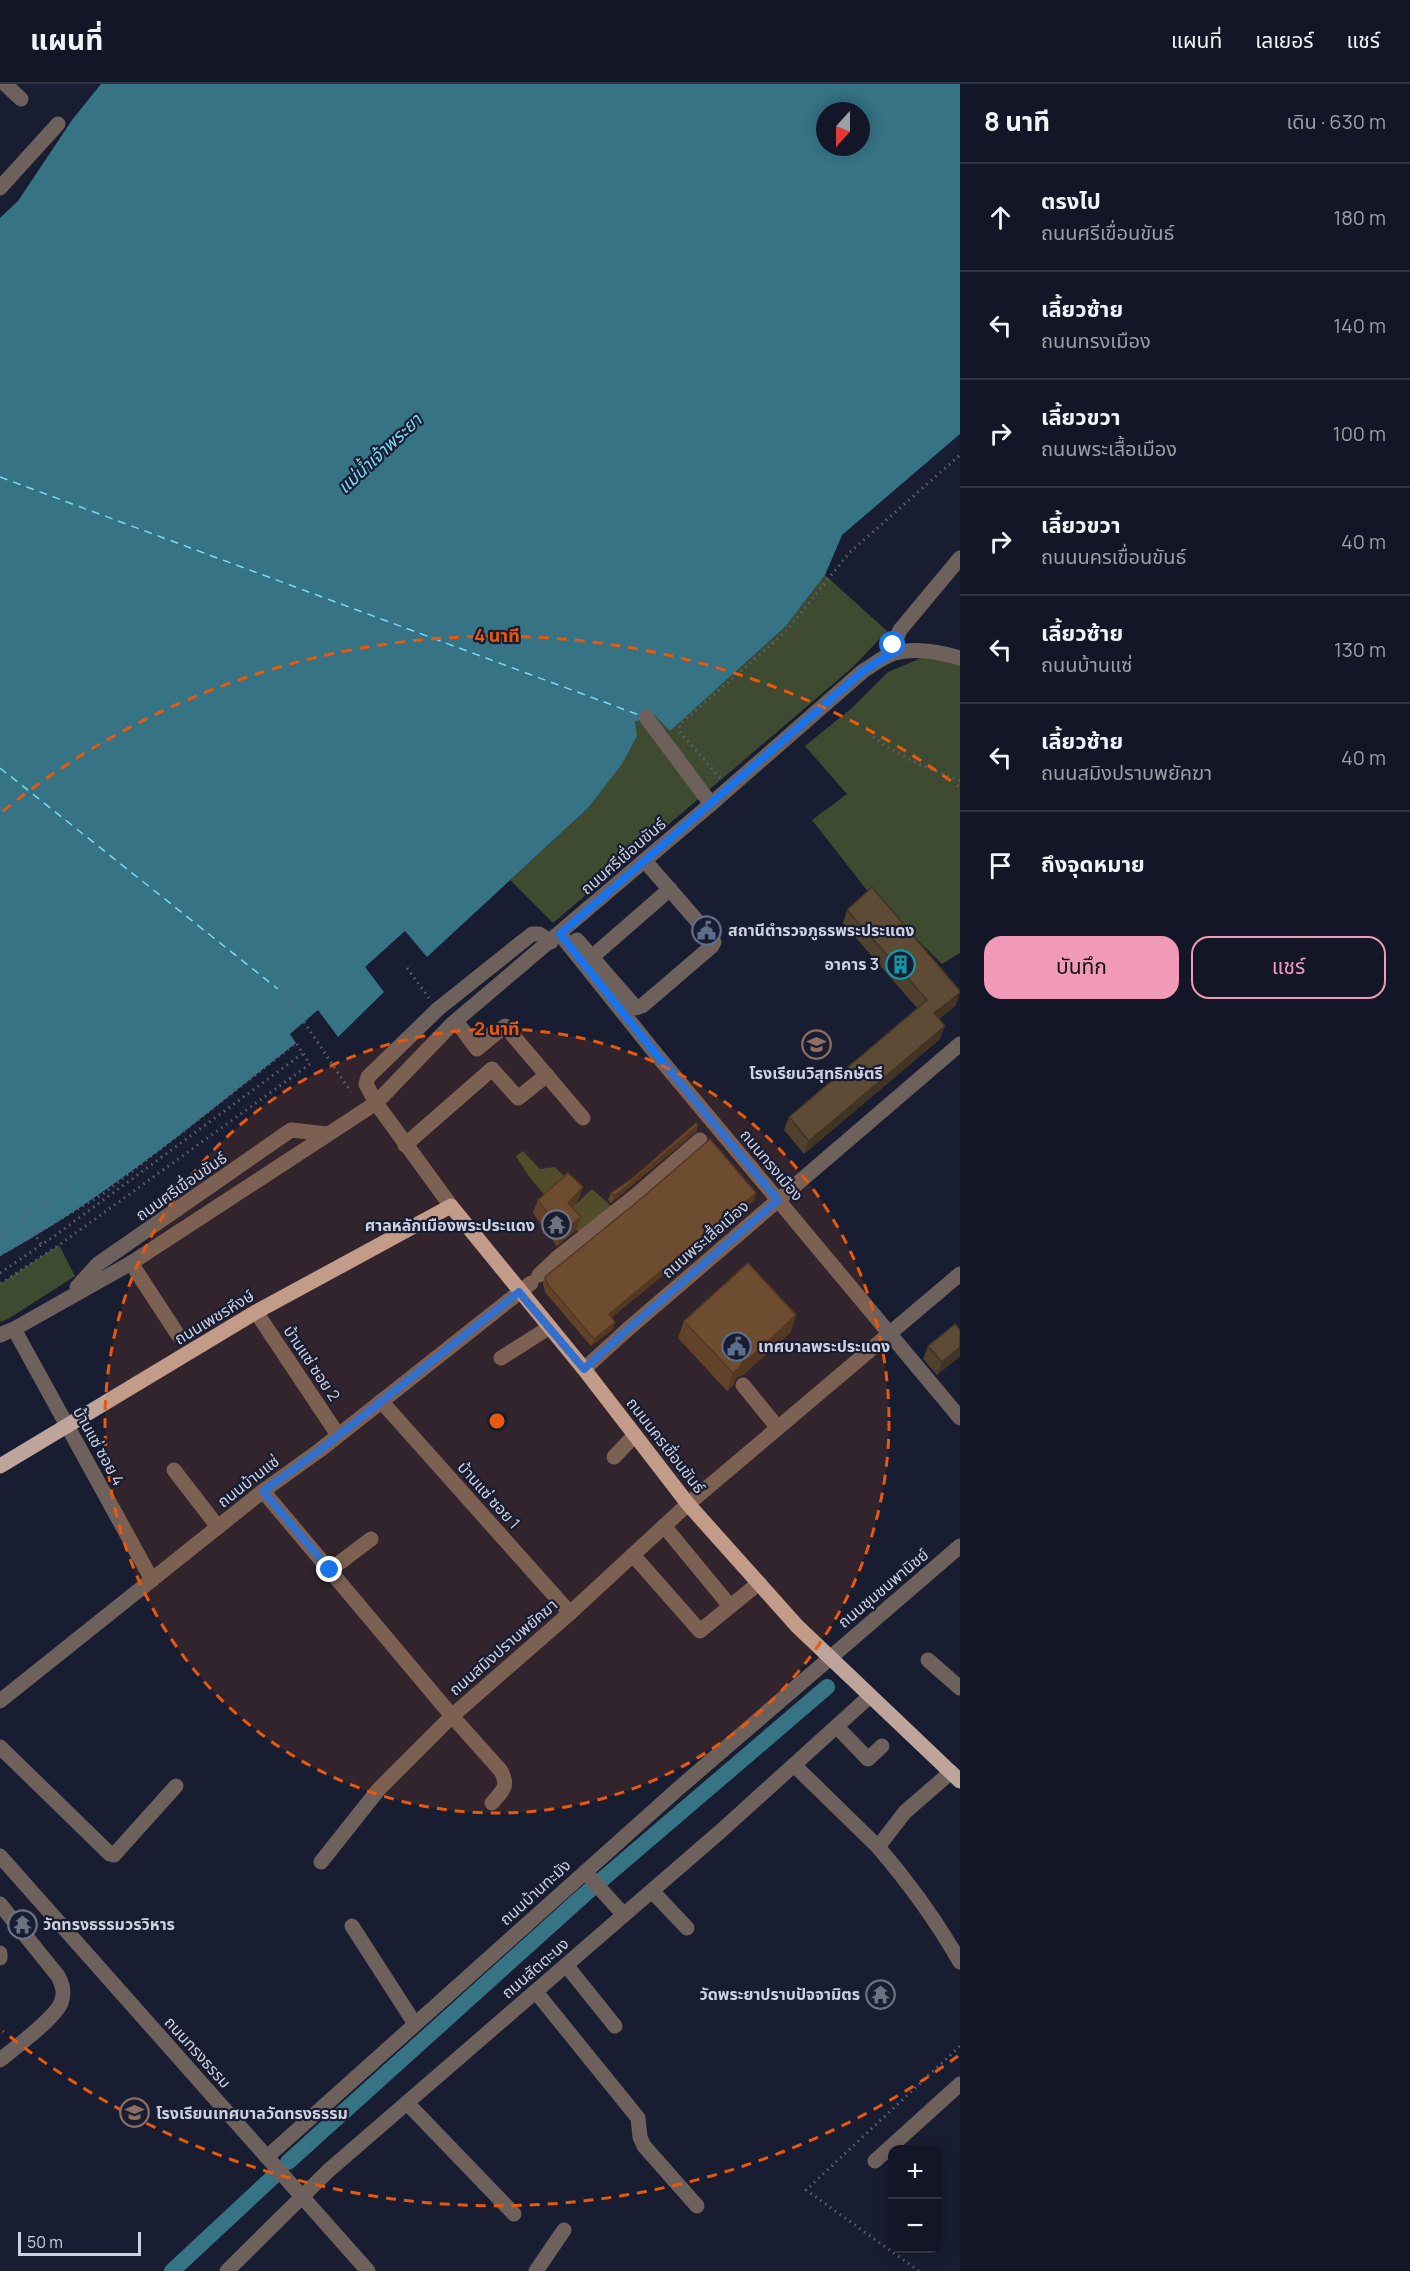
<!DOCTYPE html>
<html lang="th">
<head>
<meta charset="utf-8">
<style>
	body { margin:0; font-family:Manrope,"Noto Sans Thai",sans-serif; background:#1f2332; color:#f1f3f6 }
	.controls { position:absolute; right:18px; bottom:18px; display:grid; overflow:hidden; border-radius:12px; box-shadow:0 3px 15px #0003 }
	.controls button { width:54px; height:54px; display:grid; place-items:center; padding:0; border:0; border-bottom:2px solid #313543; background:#121626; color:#f1f3f6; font:30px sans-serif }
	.compass { position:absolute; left:816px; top:18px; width:54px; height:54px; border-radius:50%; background:#121626; box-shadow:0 3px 15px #0003; rotate:201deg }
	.scale { position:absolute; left:18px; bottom:15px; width:123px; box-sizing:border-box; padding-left:6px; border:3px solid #cdd1e0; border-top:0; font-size:16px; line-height:21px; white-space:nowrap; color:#cdd1e0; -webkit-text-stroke:4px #181d32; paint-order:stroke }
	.stop { position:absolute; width:18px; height:18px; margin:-14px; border:4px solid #1a73e8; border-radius:50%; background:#fff }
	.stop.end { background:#1a73e8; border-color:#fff; box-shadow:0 2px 6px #0008 }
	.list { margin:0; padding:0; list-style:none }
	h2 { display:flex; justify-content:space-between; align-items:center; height:78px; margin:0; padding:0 24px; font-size:26px }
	h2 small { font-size:20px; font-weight:400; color:#9c9fa7 }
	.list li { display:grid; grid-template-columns:39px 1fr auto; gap:18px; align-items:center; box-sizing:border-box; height:108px; padding:0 24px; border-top:2px solid #313543 }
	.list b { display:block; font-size:22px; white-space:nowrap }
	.list p { margin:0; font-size:20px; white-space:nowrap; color:#9c9fa7 }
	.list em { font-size:20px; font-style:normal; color:#9c9fa7 }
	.actions { display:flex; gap:12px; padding:18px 24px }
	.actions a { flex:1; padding:14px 0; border:2px solid #f09ab7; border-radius:18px; text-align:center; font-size:21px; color:#f09ab7 }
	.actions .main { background:#f09ab7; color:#111 }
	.icon { flex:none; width:33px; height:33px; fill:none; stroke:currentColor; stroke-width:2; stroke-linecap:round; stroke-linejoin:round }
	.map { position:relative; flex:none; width:960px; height:2187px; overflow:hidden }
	header { display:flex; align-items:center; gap:36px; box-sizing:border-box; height:84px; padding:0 30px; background:#121626; border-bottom:2px solid #313543 }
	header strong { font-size:28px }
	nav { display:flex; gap:33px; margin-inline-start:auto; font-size:21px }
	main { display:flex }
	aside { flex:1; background:#121626 }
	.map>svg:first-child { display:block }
</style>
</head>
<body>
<header>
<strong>แผนที่</strong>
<nav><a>แผนที่</a><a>เลเยอร์</a><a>แชร์</a></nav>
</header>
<main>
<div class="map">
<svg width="960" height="2187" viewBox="0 0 960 2187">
	<rect width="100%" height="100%" fill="#181d32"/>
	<g fill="#3e4b30">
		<path d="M 825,491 L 887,547 L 853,583 L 553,839 L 510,796 L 588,724 L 635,638 L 654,631 L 670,647 L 786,542 Z"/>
		<path d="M 926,572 L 960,580 L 960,869 L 942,880 L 866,805 L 812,736 L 847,710 L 805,662 L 853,623 L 888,588 Z"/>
		<path d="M 523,1067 L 540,1085 L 555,1083 L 568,1096 L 547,1114 L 528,1091 L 516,1072 Z"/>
		<path d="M 592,1105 L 612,1123 L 579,1149 L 563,1132 Z"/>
		<path d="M 59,1161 L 75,1192 L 8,1235 L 0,1238 L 0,1200 Z"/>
	</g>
	<path fill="#357385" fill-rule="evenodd" d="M 101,0 L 960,0 L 960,350 L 842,451 L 825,491 L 786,542 L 670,647 L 654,631 L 635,638 L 637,652 L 622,680 L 588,724 L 427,873 L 405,847 L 365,883 L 384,908 L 338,953 L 318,926 L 290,950 L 296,959 C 200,1034 107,1114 0,1172 L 0,134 L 18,117 L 72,36 ZM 825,27 L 861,27 L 861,63 L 825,63 Z"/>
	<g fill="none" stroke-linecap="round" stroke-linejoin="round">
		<g stroke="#357385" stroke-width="16">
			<path d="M 288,2078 L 584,1811 L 827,1603"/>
			<path d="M 172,2187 L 273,2093"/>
		</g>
		<g stroke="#79daf6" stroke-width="1.5" stroke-dasharray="8 6" stroke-linecap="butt">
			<path d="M 0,393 L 639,631"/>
			<path d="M 0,684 L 278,905"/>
		</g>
		<g stroke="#5b6073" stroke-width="3" stroke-dasharray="1.5 4.5" stroke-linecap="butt">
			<path d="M 873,653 C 900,673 929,685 960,697"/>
			<path d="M 720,694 L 679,647 L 680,640 L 772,560 L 788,545 L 849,469 L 960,371"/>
			<path d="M 407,884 L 429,914"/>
			<path d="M 278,905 L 304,938 L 351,1008"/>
			<path d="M 23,1134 L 42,1161"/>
			<path d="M 0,1150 L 71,1102"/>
			<path d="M 0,1171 L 103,1110 L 296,959 L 310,980 L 59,1161 L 0,1200"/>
			<path d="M 0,1189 L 53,1153 L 302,970"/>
			<path d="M 919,2187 L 806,2106 L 960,1962"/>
		</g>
		<g stroke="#6e615c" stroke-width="15">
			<path d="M 5,0 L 21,15"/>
			<path d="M 0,104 L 58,40"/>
			<path d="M 890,570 L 900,546 L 960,474"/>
			<path d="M 646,633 L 711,720"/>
			<path d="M 560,850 L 656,970 L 960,1334"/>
			<path d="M 577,856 L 636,924 L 642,922 L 712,862 L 714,858 L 712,854 L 645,777"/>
			<path d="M 592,873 L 670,805"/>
			<path d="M 456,937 L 477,965 L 505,942 L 583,1034"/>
			<path d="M 405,1061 L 492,985 L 518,1014 L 547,991"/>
			<path d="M 451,1122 L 376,1019 L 366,1000 L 368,993 L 438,925 L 532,850 L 539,850 L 551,858"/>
			<path d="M 131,1179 L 178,1251"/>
			<path d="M 539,1191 L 557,1174 L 634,1113 L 700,1056"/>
			<path d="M 77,1203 L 98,1180 L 291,1046 L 327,1050"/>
			<path d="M 256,1228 L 338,1351"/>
			<path d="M 14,1245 L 152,1496"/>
			<path d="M 0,1251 L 14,1245 L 131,1179 L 376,1019 L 452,940 L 711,720 L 863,587 C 872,582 882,573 892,570 C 913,563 940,568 960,574"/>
			<path d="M 501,1274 L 550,1243"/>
			<path d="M 584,1285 L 628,1245 L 960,960"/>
			<path d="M 743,1301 L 778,1344"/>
			<path d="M 381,1317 L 570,1529"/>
			<path d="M 614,1373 L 635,1351"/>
			<path d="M 174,1386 L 218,1443"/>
			<path d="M 263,1407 L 452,1632 L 570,1529 L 688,1420 L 960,1190"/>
			<path d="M 664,1442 L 730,1522"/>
			<path d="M 633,1471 L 700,1547 L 759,1499"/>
			<path d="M 330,1486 L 371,1455"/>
			<path d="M 928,1576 L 960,1604"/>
			<path d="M 0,1617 L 263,1407 L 320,1366 L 531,1199"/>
			<path d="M 837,1643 L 868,1675 L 882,1662"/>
			<path d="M 0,1663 L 110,1770 L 114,1771 L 176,1702"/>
			<path d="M 794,1681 L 878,1763"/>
			<path d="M 951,1688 L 905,1728 L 878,1763 C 909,1799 936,1836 960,1878"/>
			<path d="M 0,1772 L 368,2187"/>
			<path d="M 321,1778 L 379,1705 L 452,1632 L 501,1687 C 509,1703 503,1706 492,1719"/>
			<path d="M 585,1788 L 624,1831"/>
			<path d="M 652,1807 L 687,1844"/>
			<path d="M 0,1820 L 58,1892 C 63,1901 65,1909 61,1919 C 54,1935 15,1964 0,1976"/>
			<path d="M 352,1842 L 415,1940"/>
			<path d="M 0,1869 L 0,1874"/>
			<path d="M 566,1881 L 615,1942"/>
			<path d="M 536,1908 L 638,2034 L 640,2053 L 644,2062 L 697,2122"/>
			<path d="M 407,2019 L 514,2130"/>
			<path d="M 267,2073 L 679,1704 L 960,1462"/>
			<path d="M 875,2077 L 960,2000"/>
			<path d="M 227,2187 L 328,2087 L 722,1746 L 870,1612"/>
			<path d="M 536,2187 L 564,2146"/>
		</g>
		<path stroke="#bfa49b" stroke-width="15" d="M 0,1382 L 256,1228 L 451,1122 L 584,1285 L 688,1420 L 797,1542 L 960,1697"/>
	</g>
	<g fill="#50402e">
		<path d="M 847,826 L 956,921 L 939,935 L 940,955 L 804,1070 L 784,1046 L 789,1033 L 917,924 L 843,839 Z"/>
		<path d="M 696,1048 L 611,1119 L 608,1116 L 611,1109 L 633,1094 Z"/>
		<path d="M 538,1116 L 578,1117 L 572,1123 L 581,1133 L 576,1146 L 557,1162 L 533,1129 Z"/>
		<path d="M 754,1117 L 612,1233 L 615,1238 L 613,1245 L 591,1262 L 545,1208 L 543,1200 L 545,1193 Z"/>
		<path d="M 796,1231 L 790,1249 L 743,1291 L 736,1294 L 734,1300 L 727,1307 L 678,1254 L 684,1237 Z"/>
		<path d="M 960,1246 L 960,1272 L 937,1291 L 923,1275 L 928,1262 Z"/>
	</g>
	<g fill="#413425">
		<path d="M 960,909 L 956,921 L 930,943 L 934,929 Z"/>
		<path d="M 945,942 L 940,955 L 804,1070 L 809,1057 Z"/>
		<path d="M 698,1041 L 696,1048 L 611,1119 L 614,1112 Z"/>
		<path d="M 583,1103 L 578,1117 L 563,1132 L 568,1119 Z"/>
		<path d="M 756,1109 L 754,1117 L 607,1237 L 609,1230 Z"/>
		<path d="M 581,1133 L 576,1146 L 557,1162 L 562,1148 Z"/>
		<path d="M 796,1231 L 790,1249 L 743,1291 L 736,1294 L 734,1300 L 727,1307 L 733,1289 L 743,1277 Z"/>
		<path d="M 615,1238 L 613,1245 L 591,1262 L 594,1255 Z"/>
		<path d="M 960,1263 L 960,1272 L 937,1291 L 942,1278 Z"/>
	</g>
	<g fill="#5d4b35" stroke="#413425" stroke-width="1.5">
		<path d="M 872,803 L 960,907 L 960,909 L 934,929 L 945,942 L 809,1057 L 789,1033 L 927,916 L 847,826 Z"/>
		<path d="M 696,1039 L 698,1041 L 630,1099 L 614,1112 L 611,1109 L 633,1094 Z"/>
		<path d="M 710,1055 L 756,1109 L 609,1230 L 615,1238 L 594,1255 L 548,1201 L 545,1193 L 643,1113 Z"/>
		<path d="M 568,1089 L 583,1103 L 568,1119 L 581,1133 L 562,1148 L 538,1116 Z"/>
		<path d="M 748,1179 L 796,1231 L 750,1274 L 743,1277 L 740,1283 L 733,1289 L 684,1237 Z"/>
		<path d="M 955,1240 L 960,1246 L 960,1263 L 942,1278 L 928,1262 Z"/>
	</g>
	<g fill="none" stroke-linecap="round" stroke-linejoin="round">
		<path stroke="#1a73e8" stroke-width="8" d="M 330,1486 L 263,1407 L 320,1366 L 519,1208 L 584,1285 L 628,1245 L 778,1116 L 656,970 L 560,850 L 863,587 L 890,570 L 893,561"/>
	</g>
	<circle cx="497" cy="1337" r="392" fill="#e8590c" fill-opacity=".12"/>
	<g fill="none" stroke="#e8590c" stroke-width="3" stroke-dasharray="10 8">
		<circle cx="497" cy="1337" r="392"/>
		<path d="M958 1972A785 785 0 0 1 3 1947M3 727A785 785 0 0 1 958 702"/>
	</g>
	<defs>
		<symbol id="civic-ring" viewBox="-11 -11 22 22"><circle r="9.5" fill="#181d32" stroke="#5c6f8a" stroke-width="1.5"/><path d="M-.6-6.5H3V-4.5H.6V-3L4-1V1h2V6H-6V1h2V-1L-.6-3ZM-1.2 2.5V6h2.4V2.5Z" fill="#5c6f8a"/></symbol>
		<symbol id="building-ring" viewBox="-11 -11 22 22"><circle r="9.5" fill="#181d32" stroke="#0f9aa8" stroke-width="1.5"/><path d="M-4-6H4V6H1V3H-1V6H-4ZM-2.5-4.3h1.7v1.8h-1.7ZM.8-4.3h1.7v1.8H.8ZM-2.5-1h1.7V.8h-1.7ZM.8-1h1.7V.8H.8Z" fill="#0f9aa8"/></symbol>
		<symbol id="school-ring" viewBox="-11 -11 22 22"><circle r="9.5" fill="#181d32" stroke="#8d6e63" stroke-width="1.5"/><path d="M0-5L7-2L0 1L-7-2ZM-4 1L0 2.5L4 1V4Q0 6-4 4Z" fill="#8d6e63"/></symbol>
		<symbol id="temple-ring" viewBox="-11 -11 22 22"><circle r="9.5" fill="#181d32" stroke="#6b7280" stroke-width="1.5"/><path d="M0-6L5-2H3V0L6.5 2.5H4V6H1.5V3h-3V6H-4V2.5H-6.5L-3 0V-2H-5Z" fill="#6b7280"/></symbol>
	</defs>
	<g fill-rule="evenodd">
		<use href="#civic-ring" x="690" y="830" width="33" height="33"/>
		<use href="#building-ring" x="884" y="864" width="33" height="33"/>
		<use href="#school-ring" x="800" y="944" width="33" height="33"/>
		<use href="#temple-ring" x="540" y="1124" width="33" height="33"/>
		<use href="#civic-ring" x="720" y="1246" width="33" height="33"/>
		<use href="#temple-ring" x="6" y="1824" width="33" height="33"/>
		<use href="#temple-ring" x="864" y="1894" width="33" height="33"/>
		<use href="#school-ring" x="118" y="2012" width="33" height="33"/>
	</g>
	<g text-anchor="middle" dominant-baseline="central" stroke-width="4.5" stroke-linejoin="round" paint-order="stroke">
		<g font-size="16" fill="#cdd1e0" stroke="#181d32">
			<text transform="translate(623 772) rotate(-41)">ถนนศรีเขื่อนขันธ์</text>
			<text transform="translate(772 1081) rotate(50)">ถนนทรงเมือง</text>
			<text transform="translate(181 1102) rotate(-35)">ถนนศรีเขื่อนขันธ์</text>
			<text transform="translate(705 1155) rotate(-41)">ถนนพระเสื้อเมือง</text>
			<text transform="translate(214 1233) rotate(-31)">ถนนเพชรหึงษ์</text>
			<text transform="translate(312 1279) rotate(56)">บ้านแซ่ ซอย 2</text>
			<text transform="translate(666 1361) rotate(52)">ถนนนครเขื่อนขันธ์</text>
			<text transform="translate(99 1362) rotate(61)">บ้านแซ่ ซอย 4</text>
			<text transform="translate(248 1397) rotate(-38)">ถนนบ้านแซ่</text>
			<text transform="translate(489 1411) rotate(48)">บ้านแซ่ ซอย 1</text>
			<text transform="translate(883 1504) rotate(-40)">ถนนชุมชนพานิชย์</text>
			<text transform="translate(503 1563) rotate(-41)">ถนนสมิงปราบพยัคฆา</text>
			<text transform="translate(535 1808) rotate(-42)">ถนนบ้านทะมัง</text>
			<text transform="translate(535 1884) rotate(-41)">ถนนสัตตะนง</text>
			<text transform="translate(198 1968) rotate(48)">ถนนทรงธรรม</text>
		</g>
		<g font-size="16" font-weight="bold" fill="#cdd1e0" stroke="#181d32" text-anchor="start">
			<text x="728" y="846">สถานีตำรวจภูธรพระประแดง</text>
			<text x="879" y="880" text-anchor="end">อาคาร 3</text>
			<text x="816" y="989" text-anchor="middle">โรงเรียนวิสุทธิกษัตรี</text>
			<text x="535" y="1141" text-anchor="end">ศาลหลักเมืองพระประแดง</text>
			<text x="758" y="1262">เทศบาลพระประแดง</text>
			<text x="43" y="1840">วัดทรงธรรมวรวิหาร</text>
			<text x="860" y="1910" text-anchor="end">วัดพระยาปราบปัจจามิตร</text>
			<text x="156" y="2029">โรงเรียนเทศบาลวัดทรงธรรม</text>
		</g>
		<g font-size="18" font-style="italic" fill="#79daf6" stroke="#181d32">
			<text transform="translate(379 369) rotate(-43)">แม่น้ำเจ้าพระยา</text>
		</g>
	</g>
	<circle cx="497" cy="1337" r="9" fill="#e8590c" stroke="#181d32" stroke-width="3"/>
	<g font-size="18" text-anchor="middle" font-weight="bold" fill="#e8590c" stroke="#181d32" stroke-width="4.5" stroke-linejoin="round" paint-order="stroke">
		<text x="497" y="558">4 นาที</text>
		<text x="497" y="951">2 นาที</text>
	</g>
</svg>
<div class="controls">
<button>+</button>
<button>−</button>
</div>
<svg class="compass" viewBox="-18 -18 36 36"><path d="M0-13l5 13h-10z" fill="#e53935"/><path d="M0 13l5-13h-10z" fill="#9c9fa7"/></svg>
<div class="scale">50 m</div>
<div class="stop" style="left:893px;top:561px"></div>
<div class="stop end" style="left:330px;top:1486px"></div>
</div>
<aside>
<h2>8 นาที<small>เดิน · 630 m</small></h2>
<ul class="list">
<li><svg class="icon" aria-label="ahead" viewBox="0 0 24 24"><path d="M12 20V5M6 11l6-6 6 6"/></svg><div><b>ตรงไป</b><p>ถนนศรีเขื่อนขันธ์</p></div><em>180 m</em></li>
<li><svg class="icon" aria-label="left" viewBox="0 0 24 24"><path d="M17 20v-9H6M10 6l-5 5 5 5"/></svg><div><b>เลี้ยวซ้าย</b><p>ถนนทรงเมือง</p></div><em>140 m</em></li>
<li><svg class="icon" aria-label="right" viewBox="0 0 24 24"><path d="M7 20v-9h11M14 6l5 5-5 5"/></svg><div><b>เลี้ยวขวา</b><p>ถนนพระเสื้อเมือง</p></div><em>100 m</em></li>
<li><svg class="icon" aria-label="right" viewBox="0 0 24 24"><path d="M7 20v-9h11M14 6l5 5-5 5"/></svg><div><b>เลี้ยวขวา</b><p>ถนนนครเขื่อนขันธ์</p></div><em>40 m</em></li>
<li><svg class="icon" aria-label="left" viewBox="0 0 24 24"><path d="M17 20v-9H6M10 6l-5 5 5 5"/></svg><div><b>เลี้ยวซ้าย</b><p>ถนนบ้านแซ่</p></div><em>130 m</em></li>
<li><svg class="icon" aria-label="left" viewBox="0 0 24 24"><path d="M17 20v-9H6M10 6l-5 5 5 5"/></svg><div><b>เลี้ยวซ้าย</b><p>ถนนสมิงปราบพยัคฆา</p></div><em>40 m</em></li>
<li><svg class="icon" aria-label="arrive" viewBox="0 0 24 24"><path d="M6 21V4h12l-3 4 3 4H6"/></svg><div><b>ถึงจุดหมาย</b></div></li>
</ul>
<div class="actions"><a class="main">บันทึก</a><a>แชร์</a></div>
</aside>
</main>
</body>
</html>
